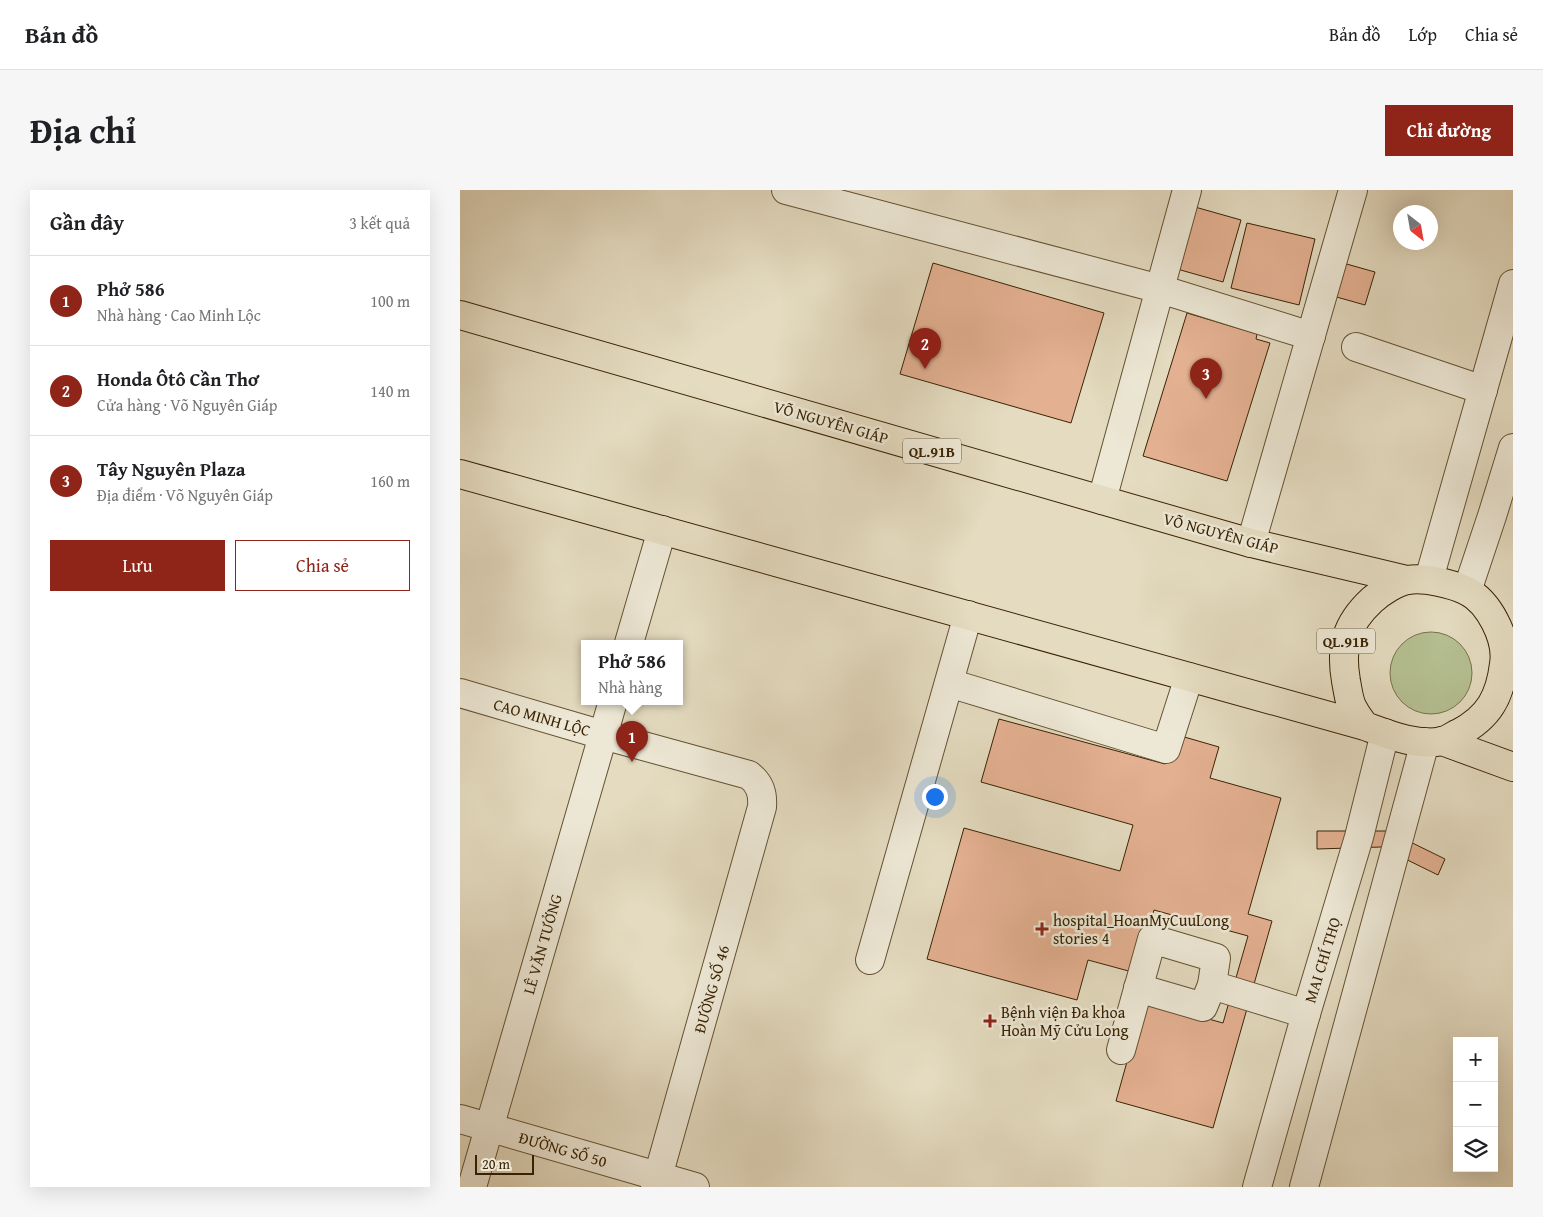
<!DOCTYPE html>
<html lang="vi">
<head>
<meta charset="utf-8">
<style>
	body { margin:0; font-family:"Gentium Book Plus",serif; background:#f6f6f6; color:#202124 }
	.controls { position:absolute; right:15px; bottom:15px; display:grid; overflow:hidden; border-radius:0px; box-shadow:0 5px 20px #0002 }
	.controls button { width:45px; height:45px; display:grid; place-items:center; padding:0; border:0; border-bottom:1px solid #e0e0e0; background:#fff; color:#202124; font:25px sans-serif }
	.compass { position:absolute; left:933px; top:15px; width:45px; height:45px; border-radius:50%; background:#fff; box-shadow:0 5px 20px #0002; rotate:149deg }
	.scale { position:absolute; left:15px; bottom:12px; width:59px; box-sizing:border-box; padding-left:5px; border:2px solid #392303; border-top:0; font-size:14px; line-height:18px; white-space:nowrap; color:#392303; -webkit-text-stroke:4px #ede8d6; paint-order:stroke }
	.you { position:absolute; left:474px; top:606px; width:18px; height:18px; margin:-12px; border:4px solid #fff; border-radius:50%; background:#1a73e8; box-shadow:0 0 0 8px #1a73e833 }
	.badge { display:grid; place-items:center; width:32px; height:32px; border-radius:50%; background:#8f2418; color:#fff; font-size:16px; font-weight:700 }
	.pin { position:absolute; translate:-50% -41px; filter:drop-shadow(0 1px 2px #0008) }
	.pin::after { content:''; position:absolute; top:26px; width:18px; height:15px; background:inherit; clip-path:polygon(0 0,100% 0,50% 100%) }
	.popup { position:absolute; left:121px; top:450px; width:102px; height:65px; box-sizing:border-box; display:grid; place-content:center; border-radius:0px; background:#fff; filter:drop-shadow(0 1px 4px #0005); font-size:16px; white-space:nowrap; color:#757577 }
	.popup b { font-size:19px; color:#202124 }
	.popup::after { content:''; position:absolute; left:50%; top:100%; margin-left:-10px; border:10px solid transparent; border-top-color:#fff }
	.list { margin:0; padding:0; list-style:none }
	h2 { display:flex; justify-content:space-between; align-items:center; height:65px; margin:0; padding:0 20px; font-size:21px }
	h2 small { font-size:16px; font-weight:400; color:#757577 }
	.list li { display:grid; grid-template-columns:32px 1fr auto; gap:15px; align-items:center; box-sizing:border-box; height:90px; padding:0 20px; border-top:1px solid #e0e0e0 }
	.list b { display:block; font-size:19px; white-space:nowrap }
	.list p { margin:0; font-size:16px; white-space:nowrap; color:#757577 }
	.list em { font-size:16px; font-style:normal; color:#757577 }
	.actions { display:flex; gap:10px; padding:15px 20px }
	.actions a { flex:1; padding:11px 0; border:1px solid #8f2418; border-radius:0px; text-align:center; font-size:18px; color:#8f2418 }
	.actions .main { background:#8f2418; color:#fff }
	.icon { flex:none; width:28px; height:28px; fill:none; stroke:currentColor; stroke-width:2; stroke-linecap:round; stroke-linejoin:round }
	.map { position:relative; flex:none; width:1053px; height:997px; overflow:hidden; border-radius:0px }
	header { display:flex; align-items:center; gap:30px; box-sizing:border-box; height:70px; padding:0 25px; background:#fff; border-bottom:1px solid #e0e0e0 }
	header strong { font-size:24px }
	nav { display:flex; gap:28px; margin-inline-start:auto; font-size:18px }
	.intro { display:flex; align-items:center; justify-content:space-between; box-sizing:border-box; height:120px; padding:0 30px }
	h1 { margin:0; font-size:35px }
	.button { padding:12px 22px; border-radius:0px; background:#8f2418; color:#fff; font-size:18px; font-weight:700 }
	main { display:flex; gap:30px; padding:0 30px }
	aside { flex:1; background:#fff; border-radius:0px; box-shadow:0 5px 20px #0002 }
	.map>svg:first-child { display:block }
</style>
</head>
<body>
<header>
<strong>Bản đồ</strong>
<nav><a>Bản đồ</a><a>Lớp</a><a>Chia sẻ</a></nav>
</header>
<div class="intro"><h1>Địa chỉ</h1><a class="button">Chỉ đường</a></div>
<main>
<aside>
<h2>Gần đây<small>3 kết quả</small></h2>
<ul class="list">
<li><span class="badge">1</span><div><b>Phở 586</b><p>Nhà hàng · Cao Minh Lộc</p></div><em>100 m</em></li>
<li><span class="badge">2</span><div><b>Honda Ôtô Cần Thơ</b><p>Cửa hàng · Võ Nguyên Giáp</p></div><em>140 m</em></li>
<li><span class="badge">3</span><div><b>Tây Nguyên Plaza</b><p>Địa điểm · Võ Nguyên Giáp</p></div><em>160 m</em></li>
</ul>
<div class="actions"><a class="main">Lưu</a><a>Chia sẻ</a></div>
</aside>
<div class="map">
<svg width="1053" height="997" viewBox="0 0 1053 997">
	<rect width="100%" height="100%" fill="#e4dbc0"/>
	<filter id="stains"><feTurbulence type="fractalNoise" baseFrequency=".004" numOctaves="4"/><feColorMatrix values="0 0 0 0 .2 0 0 0 0 .09 0 0 0 0 .02 0 0 0 .5 -.17"/></filter>
	<radialGradient id="worn" r=".72"><stop offset=".6" stop-color="#630" stop-opacity="0"/><stop offset="1" stop-color="#630" stop-opacity=".3"/></radialGradient>
	<circle fill="#b5c092" stroke="#77724a" cx="971" cy="483" r="41"/>
	<g fill="#e3b091" stroke="#392303">
		<path d="M 735,17 L 781,30 L 763,92 L 717,79 Z"/>
		<path d="M 787,33 L 855,49 L 839,115 L 771,98 Z"/>
		<path d="M 473,73 L 644,123 L 611,233 L 440,184 Z"/>
		<path d="M 883,73 L 915,82 L 905,115 L 873,106 Z"/>
		<path d="M 727,123 L 797,144 L 796,149 L 810,153 L 767,291 L 683,266 Z"/>
		<path d="M 539,529 L 705,574 L 714,544 L 759,557 L 750,588 L 821,608 L 788,724 L 812,731 L 753,938 L 656,911 L 684,811 L 763,833 L 788,746 L 694,720 L 676,783 L 628,770 L 617,810 L 467,769 L 504,638 L 660,681 L 673,635 L 521,592 Z"/>
		<path d="M 857,641 L 928,641 L 985,669 L 978,685 L 921,657 L 857,659 Z"/>
	</g>
	<g fill="none" stroke-linecap="round" stroke-linejoin="round">
		<defs>
			<g id="minor">
				<path d="M 326,0 L 700,99 L 851,146"/>
				<path d="M 896,157 L 1023,200"/>
				<path d="M 642,310 L 727,0"/>
				<path d="M 791,353 L 893,0"/>
				<path d="M 969,389 L 1053,94"/>
				<path d="M 1007,401 L 1032,326 L 1053,258"/>
				<path d="M 169,453 L 202,340"/>
				<path d="M 489,493 L 706,559 L 729,487"/>
				<path d="M 0,503 L 143,545 L 289,585 C 300,594 303,603 302,617 L 195,997"/>
				<path d="M 410,770 L 508,425"/>
				<path d="M 678,798 L 743,817 L 752,795 L 846,824"/>
				<path d="M 661,860 L 692,749 L 756,768 L 752,795"/>
				<path d="M 0,929 L 235,997"/>
				<path d="M 12,997 L 153,511"/>
				<path d="M 797,997 L 846,824 L 899,647 L 925,543"/>
				<path d="M 844,997 L 965,552"/>
			</g>
			<g id="highway">
				<path d="M 0,125 L 791,353 L 947,390"/>
				<path d="M 0,284 L 905,536 C 927,544 958,557 982,551 C 988,550 994,545 999,543 C 1029,527 1040,507 1044,474 C 1048,449 1029,412 1007,401 C 993,394 963,387 948,390 C 936,392 921,402 912,410 C 886,434 880,457 886,491 C 888,501 889,513 894,520 C 897,526 901,531 905,536"/>
				<path d="M 982,551 L 1053,577"/>
			</g>
		</defs>
		<use href="#minor" stroke="#645132" stroke-width="30"/>
		<use href="#highway" stroke="#392303" stroke-width="30"/>
		<use href="#minor" stroke="#ede8d6" stroke-width="28"/>
		<use href="#highway" stroke="#e4dbc0" stroke-width="28"/>
	</g>
	<g fill="#8f2418" stroke="#ede8d6" stroke-width="2">
		<path d="M579.5 731.5h5v5h5v5h-5v5h-5v-5h-5v-5h5z"/>
		<path d="M527.5 823.5h5v5h5v5h-5v5h-5v-5h-5v-5h5z"/>
	</g>
	<g text-anchor="middle" dominant-baseline="central" stroke-width="5" stroke-linejoin="round" paint-order="stroke">
		<g fill="#ede8d6" stroke="#6f5e42" stroke-width="1">
			<rect x="443" y="248.5" width="58" height="25" rx="4"/>
			<rect x="857" y="438.5" width="58" height="25" rx="4"/>
		</g>
		<g font-size="15" font-weight="bold" fill="#392303">
			<text x="472" y="261">QL.91B</text>
			<text x="886" y="451">QL.91B</text>
		</g>
		<g font-size="16" fill="#392303" stroke="#ede8d6">
			<text transform="translate(371 232) rotate(16)">VÕ NGUYÊN GIÁP</text>
			<text transform="translate(761 343) rotate(15)">VÕ NGUYÊN GIÁP</text>
			<text transform="translate(82 527) rotate(16)">CAO MINH LỘC</text>
			<text transform="translate(82 754) rotate(-74)">LÊ VĂN TƯỞNG</text>
			<text transform="translate(862 770) rotate(-73)">MAI CHÍ THỌ</text>
			<text transform="translate(251 799) rotate(-74)">ĐƯỜNG SỐ 46</text>
			<text transform="translate(103 959) rotate(16)">ĐƯỜNG SỐ 50</text>
		</g>
		<g font-size="16" fill="#392303" stroke="#ede8d6" text-anchor="start">
			<text x="593" y="730">hospital_HoanMyCuuLong<tspan x="593" dy="18">stories 4</tspan></text>
			<text x="541" y="822">Bệnh viện Đa khoa<tspan x="541" dy="18">Hoàn Mỹ Cửu Long</tspan></text>
		</g>
	</g>
	<rect width="100%" height="100%" filter="url(#stains)"/>
	<rect width="100%" height="100%" fill="url(#worn)"/>
</svg>
<div class="controls">
<button>+</button>
<button>−</button>
<button><svg class="icon" aria-label="layers" viewBox="0 0 24 24"><path d="M12 4l9 5-9 5-9-5zM3 14l9 5 9-5"/></svg></button>
</div>
<svg class="compass" viewBox="-18 -18 36 36"><path d="M0-13l5 13h-10z" fill="#e53935"/><path d="M0 13l5-13h-10z" fill="#757577"/></svg>
<div class="scale">20 m</div>
<div class="you"></div>
<div class="pin badge" style="left:172px;top:572px">1</div>
<div class="popup"><b>Phở 586</b>Nhà hàng</div>
<div class="pin badge" style="left:465px;top:179px">2</div>
<div class="pin badge" style="left:746px;top:209px">3</div>
</div>
</main>
</body>
</html>
